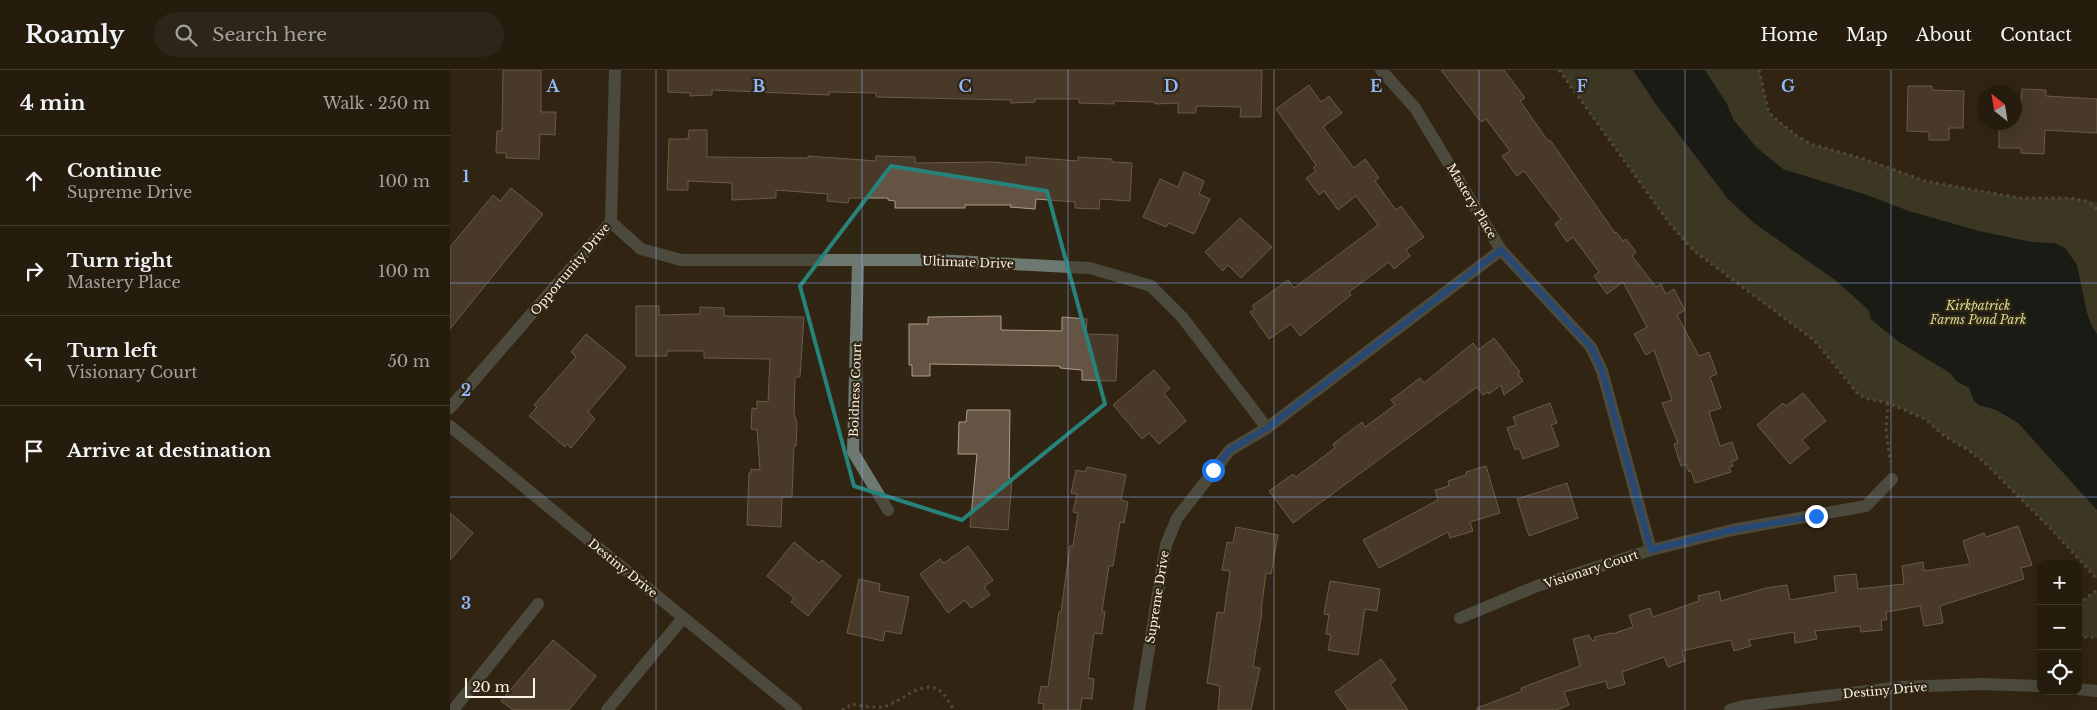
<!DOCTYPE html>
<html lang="en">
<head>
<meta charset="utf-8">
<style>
	body { margin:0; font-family:"Libre Baskerville",serif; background:#2d2517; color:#f1f3f6 }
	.controls { position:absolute; right:15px; bottom:15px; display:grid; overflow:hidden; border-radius:10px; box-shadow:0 5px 20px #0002 }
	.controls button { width:45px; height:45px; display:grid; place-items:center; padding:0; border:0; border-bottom:1px solid #423a2e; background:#251c0e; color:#f1f3f6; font:25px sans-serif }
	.compass { position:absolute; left:1527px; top:15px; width:45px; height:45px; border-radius:50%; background:#251c0e; box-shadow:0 5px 20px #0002; rotate:330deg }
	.scale { position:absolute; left:15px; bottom:12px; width:70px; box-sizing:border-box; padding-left:5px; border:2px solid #faf2e7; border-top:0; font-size:14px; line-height:18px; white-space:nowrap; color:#faf2e7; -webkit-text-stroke:4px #312513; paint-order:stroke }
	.stop { position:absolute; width:15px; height:15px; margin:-11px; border:4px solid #1a73e8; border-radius:50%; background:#fff }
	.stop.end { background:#1a73e8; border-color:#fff; box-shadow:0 1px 5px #0008 }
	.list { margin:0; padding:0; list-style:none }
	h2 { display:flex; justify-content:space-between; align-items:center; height:65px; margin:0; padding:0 20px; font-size:21px }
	h2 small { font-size:16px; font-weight:400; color:#a3a19e }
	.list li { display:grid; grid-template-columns:32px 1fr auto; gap:15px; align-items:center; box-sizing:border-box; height:90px; padding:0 20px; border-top:1px solid #423a2e }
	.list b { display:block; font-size:19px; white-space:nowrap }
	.list p { margin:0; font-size:16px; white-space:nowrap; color:#a3a19e }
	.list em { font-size:16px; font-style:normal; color:#a3a19e }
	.icon { flex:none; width:28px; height:28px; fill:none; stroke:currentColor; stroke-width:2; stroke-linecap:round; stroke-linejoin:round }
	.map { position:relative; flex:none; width:1647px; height:640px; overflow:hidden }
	header { display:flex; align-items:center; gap:30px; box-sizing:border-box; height:70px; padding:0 25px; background:#251c0e; border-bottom:1px solid #423a2e }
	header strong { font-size:24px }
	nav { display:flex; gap:28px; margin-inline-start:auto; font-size:18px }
	.search { width:350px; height:45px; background:#2d2517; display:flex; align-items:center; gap:12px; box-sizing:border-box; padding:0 18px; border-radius:28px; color:#a3a19e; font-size:19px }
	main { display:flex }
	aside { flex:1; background:#251c0e }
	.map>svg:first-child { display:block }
</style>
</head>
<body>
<header>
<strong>Roamly</strong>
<div class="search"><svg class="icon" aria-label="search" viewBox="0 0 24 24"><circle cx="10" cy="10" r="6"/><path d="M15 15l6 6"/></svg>Search here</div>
<nav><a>Home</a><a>Map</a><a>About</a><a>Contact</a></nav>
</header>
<main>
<aside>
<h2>4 min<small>Walk · 250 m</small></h2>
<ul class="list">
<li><svg class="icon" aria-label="ahead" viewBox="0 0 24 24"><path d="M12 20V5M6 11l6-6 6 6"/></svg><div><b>Continue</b><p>Supreme Drive</p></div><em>100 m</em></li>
<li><svg class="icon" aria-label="right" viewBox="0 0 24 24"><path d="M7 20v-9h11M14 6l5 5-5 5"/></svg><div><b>Turn right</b><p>Mastery Place</p></div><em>100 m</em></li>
<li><svg class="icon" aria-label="left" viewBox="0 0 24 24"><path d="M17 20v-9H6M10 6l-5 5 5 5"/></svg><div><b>Turn left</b><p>Visionary Court</p></div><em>50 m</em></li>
<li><svg class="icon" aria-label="arrive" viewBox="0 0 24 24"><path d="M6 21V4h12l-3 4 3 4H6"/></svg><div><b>Arrive at destination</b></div></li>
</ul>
</aside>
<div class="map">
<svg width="1647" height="640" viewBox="0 0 1647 640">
	<rect width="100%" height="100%" fill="#312513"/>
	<g fill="#4b4f35">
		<path d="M 1109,0 L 1309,0 L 1318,39 L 1322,46 L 1347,66 L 1361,74 L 1414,89 L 1475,111 L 1570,128 L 1620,128 L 1647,132 L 1647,509 L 1603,461 L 1535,393 L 1518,380 L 1493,365 L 1475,349 L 1438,333 L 1418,329 L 1408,324 L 1365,271 L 1244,181 L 1220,154 Z"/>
		<path d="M 1647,520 L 1647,568 L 1628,566 L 1628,534 Z"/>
	</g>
	<path fill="#00101c" d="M 1183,0 L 1255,0 L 1277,34 L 1283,49 L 1306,77 L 1333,99 L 1417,125 L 1459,141 L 1529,161 L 1582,172 L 1605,173 L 1615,178 L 1627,195 L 1637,243 L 1642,256 L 1647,264 L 1647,440 L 1568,353 L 1546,340 L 1529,335 L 1524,331 L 1519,318 L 1506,311 L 1500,303 L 1449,272 L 1429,256 L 1421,249 L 1419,241 L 1411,233 L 1385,210 L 1304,153 L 1278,129 L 1205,33 Z"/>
	<g fill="#655343" stroke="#af9c89">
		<path d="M 53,0 L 91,0 L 91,42 L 106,42 L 105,65 L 90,64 L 89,89 L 56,88 L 56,83 L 46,83 L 47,61 L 52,61 Z"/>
		<path d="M 218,0 L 812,0 L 811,47 L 790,47 L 791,37 L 746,36 L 746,43 L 728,43 L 728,33 L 705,34 L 705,32 L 664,31 L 664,34 L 629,33 L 629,29 L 585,29 L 585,32 L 561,33 L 561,30 L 426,27 L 426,23 L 379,22 L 379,25 L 262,20 L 262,25 L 240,26 L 240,23 L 218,22 Z"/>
		<path d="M 991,0 L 1054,0 L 1075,28 L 1070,31 L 1098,71 L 1100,70 L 1165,163 L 1166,162 L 1173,171 L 1176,169 L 1186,182 L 1182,186 L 1206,217 L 1211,214 L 1216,224 L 1224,219 L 1235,240 L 1227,245 L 1249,286 L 1259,282 L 1267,304 L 1260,307 L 1271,338 L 1259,342 L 1270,376 L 1282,372 L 1288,389 L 1281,392 L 1283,396 L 1279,397 L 1281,402 L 1245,413 L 1241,401 L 1239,402 L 1236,394 L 1231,396 L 1224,374 L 1228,373 L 1212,333 L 1222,330 L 1204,280 L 1196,285 L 1184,264 L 1197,257 L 1173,212 L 1157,224 L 1144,206 L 1149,202 L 1123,167 L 1117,172 L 1105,154 L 1111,149 L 1074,101 L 1067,106 L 1052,86 L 1060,81 L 1036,49 L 1031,52 Z"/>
		<path d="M 859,15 L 871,32 L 879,26 L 892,43 L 873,57 L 904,98 L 915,89 L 929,108 L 925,111 L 946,140 L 951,136 L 974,167 L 956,180 L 960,186 L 944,199 L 939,192 L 899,222 L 901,225 L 850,266 L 841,254 L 819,269 L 800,242 L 805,239 L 802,236 L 838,210 L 844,218 L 928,155 L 906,126 L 888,140 L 874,121 L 869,125 L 856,108 L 866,101 L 863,98 L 866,95 L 826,39 Z"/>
		<path d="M 1458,16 L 1482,16 L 1482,20 L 1514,21 L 1513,58 L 1499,58 L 1499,70 L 1479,70 L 1479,62 L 1457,61 Z"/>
		<path d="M 1572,19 L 1596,20 L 1596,26 L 1647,29 L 1647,63 L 1595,60 L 1594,84 L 1571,83 L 1571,78 L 1549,78 L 1549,52 L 1564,52 L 1564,30 L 1571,30 Z"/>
		<path d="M 239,60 L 257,60 L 257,87 L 358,88 L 358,86 L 426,91 L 426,86 L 465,87 L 465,93 L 542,92 L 576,95 L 576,87 L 628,91 L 628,87 L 662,89 L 662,92 L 682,93 L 680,131 L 650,129 L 649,139 L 625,138 L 625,132 L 586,129 L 585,139 L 560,137 L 561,135 L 515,135 L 515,138 L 445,138 L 445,131 L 438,130 L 438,128 L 399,128 L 398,133 L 377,131 L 378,124 L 326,120 L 326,128 L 282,130 L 282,113 L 238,111 L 238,120 L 217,120 L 219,69 L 238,69 Z"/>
		<path d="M 734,102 L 754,111 L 749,124 L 760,129 L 744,164 L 719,153 L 716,157 L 693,147 L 710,109 L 728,117 Z"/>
		<path d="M 61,118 L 93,144 L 0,259 L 0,177 L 43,125 L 50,131 Z"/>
		<path d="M 790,148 L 822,177 L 791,208 L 778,195 L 773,201 L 755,182 Z"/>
		<path d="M 186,236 L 209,236 L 209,245 L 250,244 L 250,237 L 274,238 L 274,246 L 354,247 L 350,307 L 345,307 L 344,345 L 347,352 L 346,376 L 344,376 L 342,427 L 332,427 L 331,457 L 297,455 L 299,403 L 301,403 L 301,399 L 310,400 L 307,360 L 301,359 L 302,338 L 307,339 L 307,331 L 318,332 L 320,289 L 254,288 L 254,281 L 217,281 L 217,286 L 186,286 Z"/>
		<path d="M 551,246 L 551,260 L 612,261 L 612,247 L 637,249 L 636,264 L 668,265 L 666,311 L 632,310 L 632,300 L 610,298 L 610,296 L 480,294 L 480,306 L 462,306 L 462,295 L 459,295 L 459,254 L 478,254 L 478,247 Z"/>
		<path d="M 136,264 L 176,297 L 138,342 L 145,349 L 121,378 L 117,374 L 115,377 L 79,346 L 87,337 L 84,335 L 126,287 L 121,282 Z"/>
		<path d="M 1044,268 L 1070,302 L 1068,304 L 1073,311 L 1054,325 L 1051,315 L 1039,324 L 1038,322 L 1033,325 L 1027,317 L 843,453 L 819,421 L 843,404 L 846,407 L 885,378 L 883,374 L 912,352 L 915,357 L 945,335 L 941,330 L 970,308 L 974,313 L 1023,273 L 1028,280 Z"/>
		<path d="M 704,300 L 720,318 L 714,323 L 736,351 L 709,374 L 699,363 L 692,369 L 663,335 Z"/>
		<path d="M 1353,323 L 1376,351 L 1352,370 L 1359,378 L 1340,394 L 1307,355 L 1333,333 L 1336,336 Z"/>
		<path d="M 1100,333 L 1107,353 L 1101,355 L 1109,376 L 1073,389 L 1069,378 L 1065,380 L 1057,358 L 1066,355 L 1063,347 Z"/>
		<path d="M 517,340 L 560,340 L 559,408 L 562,409 L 558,460 L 520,457 L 527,384 L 508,384 L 509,352 L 516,352 Z"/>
		<path d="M 1036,396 L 1050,443 L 1020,452 L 1023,461 L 1000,468 L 998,462 L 929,498 L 913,470 L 988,430 L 985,420 L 999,416 L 998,411 L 1016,405 L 1016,402 Z"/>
		<path d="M 637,397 L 676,405 L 671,430 L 678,432 L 674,453 L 670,452 L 663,496 L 659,496 L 652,541 L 655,542 L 652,564 L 644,563 L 638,608 L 644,609 L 642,629 L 632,628 L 630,640 L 593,640 L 594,634 L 588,633 L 591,616 L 598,617 L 609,542 L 611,542 L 620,476 L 623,476 L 628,443 L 623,442 L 627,424 L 621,423 L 626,400 L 635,402 Z"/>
		<path d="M 1117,413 L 1128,448 L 1079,466 L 1067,429 Z"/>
		<path d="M 0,443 L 23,463 L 0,490 Z"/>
		<path d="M 1568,456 L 1582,495 L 1571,498 L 1574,509 L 1490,536 L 1493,553 L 1474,556 L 1470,536 L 1436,542 L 1437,550 L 1431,550 L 1432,560 L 1411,562 L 1410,556 L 1365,561 L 1367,569 L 1345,573 L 1344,562 L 1299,570 L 1301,576 L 1284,581 L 1281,570 L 1232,581 L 1235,591 L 1218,597 L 1214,587 L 1172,602 L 1175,614 L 1158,619 L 1156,611 L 1114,622 L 1119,635 L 1106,640 L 1027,640 L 1027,638 L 1072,621 L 1071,618 L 1130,596 L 1123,569 L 1139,565 L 1142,571 L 1145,570 L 1145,567 L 1161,563 L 1162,564 L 1183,557 L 1179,545 L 1200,538 L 1203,547 L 1249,531 L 1248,526 L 1269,521 L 1271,531 L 1316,518 L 1337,515 L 1340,530 L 1386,522 L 1384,506 L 1406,504 L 1408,519 L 1454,514 L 1452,496 L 1473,492 L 1474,501 L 1520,494 L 1513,471 L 1534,463 L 1536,467 Z"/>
		<path d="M 786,457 L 828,465 L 821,504 L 816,503 L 811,541 L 812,542 L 803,597 L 810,598 L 801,640 L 768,640 L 770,616 L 757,613 L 767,542 L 774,543 L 780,501 L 772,500 L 777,472 L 783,473 Z"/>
		<path d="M 344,472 L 369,493 L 372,490 L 391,506 L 358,546 L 341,532 L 344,528 L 317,506 Z"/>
		<path d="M 518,476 L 543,510 L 534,517 L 540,525 L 521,538 L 515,530 L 498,543 L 470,504 L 490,489 L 494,493 Z"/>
		<path d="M 409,509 L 430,514 L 429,521 L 459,527 L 451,564 L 435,561 L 433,571 L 397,563 Z"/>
		<path d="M 880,511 L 930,519 L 927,541 L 915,539 L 908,585 L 878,580 L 881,565 L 876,564 L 879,545 L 874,544 Z"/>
		<path d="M 103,570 L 146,606 L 119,640 L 63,640 L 51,631 Z"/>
		<path d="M 931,589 L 946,610 L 940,614 L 958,640 L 898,640 L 885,622 Z"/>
	</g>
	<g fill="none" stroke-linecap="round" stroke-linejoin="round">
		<g stroke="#807667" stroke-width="3" stroke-dasharray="2.5 4" stroke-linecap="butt">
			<path d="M 1109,0 L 1220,154 L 1244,181 L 1365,271 L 1408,324 L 1418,329 L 1438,333 L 1475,349 L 1493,365 L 1518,380 L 1535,393 L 1603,461 L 1647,509"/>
			<path d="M 1309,0 L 1318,39 L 1322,46 L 1347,66 L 1361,74 L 1414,89 L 1475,111 L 1570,128 L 1620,128 L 1636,131 L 1647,139"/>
			<path d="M 1438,333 L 1436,359 L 1440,392"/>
			<path d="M 1628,534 L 1647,520"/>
			<path d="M 1628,566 L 1647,568"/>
			<path d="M 392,640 L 402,634 C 412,636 423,638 433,637 C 450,633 473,608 490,621 C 496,626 500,634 504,640"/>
		</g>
		<g stroke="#6d7871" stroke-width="12">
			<path d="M 931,0 L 965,38 L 1051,180 L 1141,277 L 1152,301 L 1201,480"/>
			<path d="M 161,152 L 191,179 L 231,190 L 484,190 L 640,198 L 674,208 L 701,216 L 732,247 L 817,358"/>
			<path d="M 408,191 L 403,382 L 438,440"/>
			<path d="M 0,338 L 161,152 L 165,0"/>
			<path d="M 0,356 L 346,640"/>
			<path d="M 1010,548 L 1087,516 L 1201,480 L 1282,460 L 1416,436 L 1442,409"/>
			<path d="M 1628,619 L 1647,621"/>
			<path d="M 3,640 L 88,534"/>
			<path d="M 157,640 L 233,548"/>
			<path d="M 689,640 L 716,475 L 727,448 L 780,380 L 817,358 L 1051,180"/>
			<path d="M 1280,640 L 1294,636 L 1451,617 L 1531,614 L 1591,616"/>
		</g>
	</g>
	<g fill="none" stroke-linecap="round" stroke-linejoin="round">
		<path stroke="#1a73e8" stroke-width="6" d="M 763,400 L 780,380 L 817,358 L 1051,180 L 1141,277 L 1152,300 L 1201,480 L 1282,460 L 1366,446"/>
	</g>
	<path d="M0 0H1647V640H0ZM 441,96 L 597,121 L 655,334 L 512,450 L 404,416 L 350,216 Z" fill="#312513" fill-opacity=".55" fill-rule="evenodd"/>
	<path fill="none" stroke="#26827a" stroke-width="4" stroke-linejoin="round" d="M 441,96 L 597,121 L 655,334 L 512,450 L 404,416 L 350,216 Z"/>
	<path fill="none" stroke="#90b8fd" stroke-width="1" stroke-opacity="0.55" d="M 206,0 L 206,640M 412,0 L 412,640M 618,0 L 618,640M 824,0 L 824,640M 1029,0 L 1029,640M 1235,0 L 1235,640M 1441,0 L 1441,640M 0,213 L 1647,213M 0,427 L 1647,427"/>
	<g text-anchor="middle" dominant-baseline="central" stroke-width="4.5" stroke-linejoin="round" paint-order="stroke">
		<g font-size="12" fill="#faf2e7" stroke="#312513">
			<text transform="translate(1022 131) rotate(59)">Mastery Place</text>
			<text transform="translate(518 192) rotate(2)">Ultimate Drive</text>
			<text transform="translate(120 199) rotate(-50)">Opportunity Drive</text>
			<text transform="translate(405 320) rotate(-88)">Boldness Court</text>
			<text transform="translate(173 498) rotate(39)">Destiny Drive</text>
			<text transform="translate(1141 499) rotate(-18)">Visionary Court</text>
			<text transform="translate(707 527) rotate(-81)">Supreme Drive</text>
			<text transform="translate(1435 620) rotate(-5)">Destiny Drive</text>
		</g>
		<g font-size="12" font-style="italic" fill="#d2dd96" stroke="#312513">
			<text x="1528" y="235">Kirkpatrick<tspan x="1528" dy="14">Farms Pond Park</tspan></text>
		</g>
	</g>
	<g font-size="16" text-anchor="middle" font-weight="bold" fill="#90b8fd" stroke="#312513" stroke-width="4.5" stroke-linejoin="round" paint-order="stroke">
		<text x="103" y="22">A</text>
		<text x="309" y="22">B</text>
		<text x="515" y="22">C</text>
		<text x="721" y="22">D</text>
		<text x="926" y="22">E</text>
		<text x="1132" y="22">F</text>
		<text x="1338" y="22">G</text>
		<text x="16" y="112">1</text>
		<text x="16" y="326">2</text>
		<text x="16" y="539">3</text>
	</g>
</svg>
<div class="controls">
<button>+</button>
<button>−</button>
<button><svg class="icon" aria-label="locate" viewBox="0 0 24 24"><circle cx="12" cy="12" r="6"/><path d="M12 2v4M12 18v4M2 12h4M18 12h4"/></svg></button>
</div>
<svg class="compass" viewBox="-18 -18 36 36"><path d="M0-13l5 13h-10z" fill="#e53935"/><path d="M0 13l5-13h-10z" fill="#a3a19e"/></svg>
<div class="scale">20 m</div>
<div class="stop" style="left:763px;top:400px"></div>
<div class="stop end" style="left:1366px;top:446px"></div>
</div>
</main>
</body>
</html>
